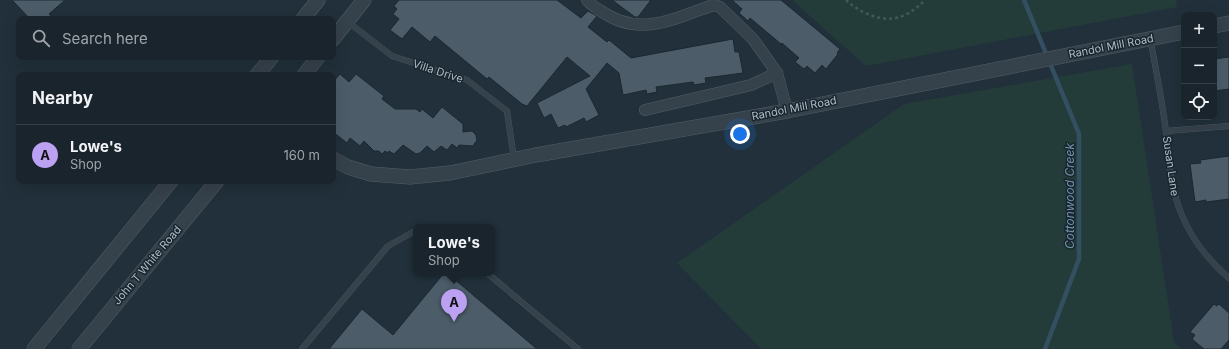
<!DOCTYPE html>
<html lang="en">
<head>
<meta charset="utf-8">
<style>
	body { margin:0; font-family:Inter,sans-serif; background:#263038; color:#f1f3f6 }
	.controls { position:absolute; right:12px; top:12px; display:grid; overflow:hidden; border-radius:8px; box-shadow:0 4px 16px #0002 }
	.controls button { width:36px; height:36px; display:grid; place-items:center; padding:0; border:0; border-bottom:1px solid #374148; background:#19242c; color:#f1f3f6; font:20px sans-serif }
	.you { position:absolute; left:740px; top:134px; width:14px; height:14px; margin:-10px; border:3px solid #fff; border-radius:50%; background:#1a73e8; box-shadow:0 0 0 6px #1a73e833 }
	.badge { display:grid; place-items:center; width:26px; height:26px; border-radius:50%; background:#bca0f2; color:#111; font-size:13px; font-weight:700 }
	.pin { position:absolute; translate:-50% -33px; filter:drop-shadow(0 1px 2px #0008) }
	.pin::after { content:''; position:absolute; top:21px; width:14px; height:12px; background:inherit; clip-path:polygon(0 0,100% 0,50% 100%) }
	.popup { position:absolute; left:413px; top:224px; width:82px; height:52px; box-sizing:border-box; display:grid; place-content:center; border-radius:8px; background:#19242c; filter:drop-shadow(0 1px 3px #0005); font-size:13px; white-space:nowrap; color:#9fa4a9 }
	.popup b { font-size:15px; color:#f1f3f6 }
	.popup::after { content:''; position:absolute; left:50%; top:100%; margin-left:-8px; border:8px solid transparent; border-top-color:#19242c }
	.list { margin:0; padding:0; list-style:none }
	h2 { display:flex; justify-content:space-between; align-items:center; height:52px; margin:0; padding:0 16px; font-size:17px }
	h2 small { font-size:13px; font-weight:400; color:#9fa4a9 }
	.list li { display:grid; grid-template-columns:26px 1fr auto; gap:12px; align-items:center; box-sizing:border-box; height:60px; padding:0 16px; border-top:1px solid #374148 }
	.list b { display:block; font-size:15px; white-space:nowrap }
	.list p { margin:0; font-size:13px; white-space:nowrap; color:#9fa4a9 }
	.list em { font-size:13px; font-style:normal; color:#9fa4a9 }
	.icon { flex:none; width:22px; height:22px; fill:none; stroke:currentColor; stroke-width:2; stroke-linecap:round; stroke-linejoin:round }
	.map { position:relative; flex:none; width:1229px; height:349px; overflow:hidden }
	.search { position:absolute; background:#19242c; box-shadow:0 4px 16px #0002; left:16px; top:16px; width:320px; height:44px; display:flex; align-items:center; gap:10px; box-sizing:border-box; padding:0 14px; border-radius:8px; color:#9fa4a9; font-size:15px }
	.panel { position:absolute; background:#19242c; box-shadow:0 4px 16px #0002; left:16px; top:72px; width:320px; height:112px; border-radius:8px }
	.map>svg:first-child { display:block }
</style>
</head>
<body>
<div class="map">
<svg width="1229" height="349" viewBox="0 0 1229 349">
	<rect width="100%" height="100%" fill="#21303a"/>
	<g fill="#233c3a">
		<path d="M 792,0 L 1176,0 L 1177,7 L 866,66 Z"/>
		<path d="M 1132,64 L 1174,342 L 1182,349 L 761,349 L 677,263 L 904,104 Z"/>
	</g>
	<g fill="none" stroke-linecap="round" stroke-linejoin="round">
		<path stroke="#344f62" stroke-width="4.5" d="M 1024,0 L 1079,134 L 1079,259 L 1045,349"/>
	</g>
	<g fill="#4c5d69" stroke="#1c2831">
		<path d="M 12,0 L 65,0 L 49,14 L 54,19 L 30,19 Z"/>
		<path d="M 399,0 L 557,0 L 581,18 L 588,11 L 597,16 L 588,27 L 607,42 L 609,40 L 631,58 L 733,39 L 735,52 L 739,52 L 743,73 L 705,78 L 706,83 L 694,85 L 693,82 L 656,87 L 657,92 L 647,94 L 646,90 L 623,95 L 619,73 L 607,63 L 586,89 L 599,115 L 586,122 L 584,118 L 566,127 L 565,125 L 558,128 L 551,114 L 544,118 L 537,103 L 590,76 L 567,57 L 527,106 L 522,104 L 489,77 L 487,79 L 435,36 L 430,42 L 412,27 L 402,39 L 390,30 L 399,19 L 393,14 L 397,9 L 394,6 Z"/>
		<path d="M 612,0 L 651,0 L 638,17 L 635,17 Z"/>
		<path d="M 732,0 L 781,0 L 840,49 L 837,53 L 838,54 L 826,69 L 822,65 L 815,73 L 807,66 L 804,69 L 795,62 L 799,58 L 782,43 L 781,44 L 750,18 L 748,21 L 739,13 L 742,9 Z"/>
		<path d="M 1229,57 L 1229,89 L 1214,91 L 1214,59 Z"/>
		<path d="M 340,74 L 349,82 L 356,74 L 384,96 L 382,99 L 395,109 L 416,109 L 420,112 L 422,109 L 433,118 L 442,107 L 463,124 L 463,132 L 472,131 L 476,135 L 477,140 L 473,146 L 459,145 L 457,148 L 452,144 L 447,150 L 441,146 L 434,152 L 427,146 L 420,153 L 416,154 L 403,145 L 394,154 L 389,151 L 388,153 L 385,151 L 382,154 L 379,151 L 374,151 L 364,141 L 360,146 L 350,138 L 347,143 L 333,132 L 333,82 Z"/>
		<path d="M 1229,156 L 1229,199 L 1206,202 L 1206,200 L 1195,202 L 1190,164 L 1201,163 L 1200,160 Z"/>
		<path d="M 444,273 L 447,273 L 537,349 L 329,349 L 362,309 L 393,335 Z"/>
		<path d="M 1214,304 L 1217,306 L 1219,304 L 1229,313 L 1229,340 L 1221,349 L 1204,349 L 1192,339 L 1195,335 L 1190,332 Z"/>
	</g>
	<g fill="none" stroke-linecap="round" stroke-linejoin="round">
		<defs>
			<g id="service">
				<path d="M 348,22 L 392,56 L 467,80 L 507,111 L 514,159"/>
				<path d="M 1150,38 C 1156,69 1162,100 1166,132 C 1168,145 1168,158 1170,171 C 1176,215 1195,249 1229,278"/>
				<path d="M 1166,131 L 1229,126"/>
				<path d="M 487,273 L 578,349"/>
				<path d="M 302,349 L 388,246 L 413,232 L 416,232"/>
			</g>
			<g id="minor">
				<path d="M 587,0 C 591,5 596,8 601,11 C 639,38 674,19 713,5 L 720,7 L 753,39 L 777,73 L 787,111"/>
				<path d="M 645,110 L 751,85 L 777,73"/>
			</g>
			<g id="tertiary">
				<path d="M 303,19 L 318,0"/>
				<path d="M 1214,26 L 1229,23"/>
				<path d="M 333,39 L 364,0"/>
				<path d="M 257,75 L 272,57"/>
				<path d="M 304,75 L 318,57"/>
				<path d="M 333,159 L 348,167 L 371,174 L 410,177 L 450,173 L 536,155 L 787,111 L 1184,32"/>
				<path d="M 34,349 L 171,181"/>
				<path d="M 79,349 L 217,181"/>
			</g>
		</defs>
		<use href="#service" stroke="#525f68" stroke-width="6"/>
		<use href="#minor" stroke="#525f68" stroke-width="12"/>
		<use href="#tertiary" stroke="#525f68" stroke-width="15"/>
		<path stroke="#405857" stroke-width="2.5" stroke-dasharray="3 3" stroke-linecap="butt" d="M 846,0 C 860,13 885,25 905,15 C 913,11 919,6 925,0"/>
		<use href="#service" stroke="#35414b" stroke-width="5.5"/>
		<use href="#minor" stroke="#35414b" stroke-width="11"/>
		<use href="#tertiary" stroke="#35414b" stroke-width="14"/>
	</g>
	<g text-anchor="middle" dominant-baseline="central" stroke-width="3" stroke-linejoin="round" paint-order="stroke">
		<g font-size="11" fill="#afbcc7" stroke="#1a262f">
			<text transform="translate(1111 46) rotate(-11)">Randol Mill Road</text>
			<text transform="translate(438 71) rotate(18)">Villa Drive</text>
			<text transform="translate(794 108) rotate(-11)">Randol Mill Road</text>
			<text transform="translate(1171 166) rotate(82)">Susan Lane</text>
			<text transform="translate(147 265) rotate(-50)">John T White Road</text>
		</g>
		<g font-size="12" font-style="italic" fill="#6f93ab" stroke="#1a262f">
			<text transform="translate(1069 196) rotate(-90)">Cottonwood Creek</text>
		</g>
	</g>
</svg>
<div class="controls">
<button>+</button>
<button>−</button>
<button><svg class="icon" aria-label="locate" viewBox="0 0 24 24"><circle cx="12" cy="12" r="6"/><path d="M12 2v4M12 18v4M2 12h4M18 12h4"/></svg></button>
</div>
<div class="you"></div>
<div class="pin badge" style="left:454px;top:322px">A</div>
<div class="popup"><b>Lowe's</b>Shop</div>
<div class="search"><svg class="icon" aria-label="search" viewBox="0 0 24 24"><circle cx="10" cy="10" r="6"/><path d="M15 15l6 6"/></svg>Search here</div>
<section class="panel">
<h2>Nearby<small></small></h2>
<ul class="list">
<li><span class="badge">A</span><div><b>Lowe's</b><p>Shop</p></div><em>160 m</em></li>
</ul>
</section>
</div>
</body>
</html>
